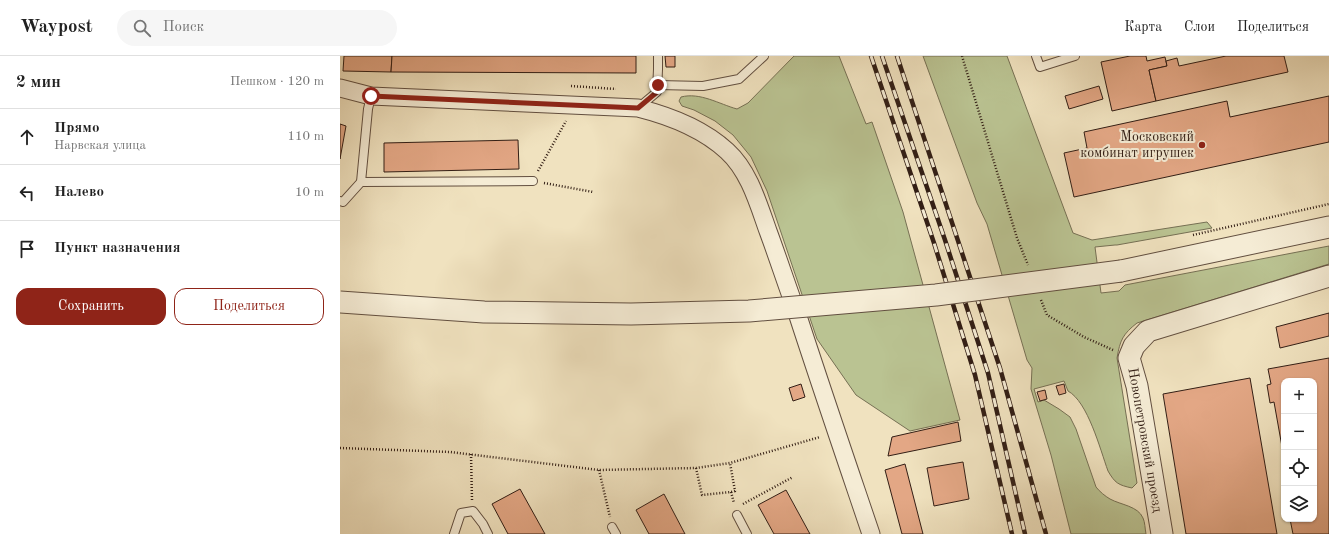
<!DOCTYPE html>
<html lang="ru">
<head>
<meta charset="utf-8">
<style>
	body { margin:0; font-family:"Old Standard TT",serif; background:#f6f6f6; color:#222 }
	.controls { position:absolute; right:12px; bottom:12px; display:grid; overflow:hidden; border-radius:8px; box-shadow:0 1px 3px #0004 }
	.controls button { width:36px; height:36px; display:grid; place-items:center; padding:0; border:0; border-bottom:1px solid #e0e0e0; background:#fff; color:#222; font:20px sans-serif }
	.stop { position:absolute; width:12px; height:12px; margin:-9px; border:3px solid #8f2418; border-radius:50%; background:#fff }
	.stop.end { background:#8f2418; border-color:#fff; box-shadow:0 1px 4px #0008 }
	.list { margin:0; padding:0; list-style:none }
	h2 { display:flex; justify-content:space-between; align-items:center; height:52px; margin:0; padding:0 16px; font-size:17px }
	h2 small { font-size:13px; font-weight:400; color:#767676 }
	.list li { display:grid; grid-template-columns:26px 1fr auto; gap:12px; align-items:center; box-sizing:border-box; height:56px; padding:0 16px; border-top:1px solid #e0e0e0 }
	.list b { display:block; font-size:15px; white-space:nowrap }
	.list p { margin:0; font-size:13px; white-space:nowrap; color:#767676 }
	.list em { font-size:13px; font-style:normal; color:#767676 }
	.actions { display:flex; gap:8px; padding:12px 16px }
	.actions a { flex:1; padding:9px 0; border:1px solid #8f2418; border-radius:12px; text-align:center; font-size:14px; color:#8f2418 }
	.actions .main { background:#8f2418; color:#fff }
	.icon { flex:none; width:22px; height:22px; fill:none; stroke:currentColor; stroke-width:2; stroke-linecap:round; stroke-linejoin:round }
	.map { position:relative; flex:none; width:989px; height:478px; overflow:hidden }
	header { display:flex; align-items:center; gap:24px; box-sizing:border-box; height:56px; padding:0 20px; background:#fff; border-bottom:1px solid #e0e0e0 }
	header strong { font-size:19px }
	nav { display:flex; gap:22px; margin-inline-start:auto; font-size:14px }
	.search { width:280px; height:36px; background:#f6f6f6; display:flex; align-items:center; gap:10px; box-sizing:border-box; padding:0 14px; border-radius:22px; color:#767676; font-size:15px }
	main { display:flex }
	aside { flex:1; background:#fff }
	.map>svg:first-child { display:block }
</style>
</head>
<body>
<header>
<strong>Waypost</strong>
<div class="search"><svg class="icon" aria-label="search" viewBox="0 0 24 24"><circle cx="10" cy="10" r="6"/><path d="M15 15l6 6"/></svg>Поиск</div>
<nav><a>Карта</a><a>Слои</a><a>Поделиться</a></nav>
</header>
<main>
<aside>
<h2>2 мин<small>Пешком · 120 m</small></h2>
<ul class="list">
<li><svg class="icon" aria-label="ahead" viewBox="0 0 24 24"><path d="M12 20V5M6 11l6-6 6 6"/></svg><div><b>Прямо</b><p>Нарвская улица</p></div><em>110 m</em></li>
<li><svg class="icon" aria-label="left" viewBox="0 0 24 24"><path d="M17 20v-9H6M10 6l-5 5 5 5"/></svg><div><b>Налево</b></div><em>10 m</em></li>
<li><svg class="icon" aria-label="arrive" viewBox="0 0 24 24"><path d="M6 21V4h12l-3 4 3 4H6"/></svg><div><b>Пункт назначения</b></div></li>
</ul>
<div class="actions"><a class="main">Сохранить</a><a>Поделиться</a></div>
</aside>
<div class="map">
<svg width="989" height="478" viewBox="0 0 989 478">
	<rect width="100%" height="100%" fill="#f0e2bf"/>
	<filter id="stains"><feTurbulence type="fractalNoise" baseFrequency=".005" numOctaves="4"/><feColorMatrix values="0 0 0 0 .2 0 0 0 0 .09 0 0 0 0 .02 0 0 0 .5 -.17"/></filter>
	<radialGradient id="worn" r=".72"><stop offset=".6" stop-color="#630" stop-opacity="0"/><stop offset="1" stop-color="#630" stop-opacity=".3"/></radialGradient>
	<g fill="#bac392" stroke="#767054">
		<path d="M 454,0 L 499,0 L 526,68 L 532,66 L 563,156 L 620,364 L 570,375 L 516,339 L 477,283 L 427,135 L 411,101 L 393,79 L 375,65 L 354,54 L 342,50 L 339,45 L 341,41 C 360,36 379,48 397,53 L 408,47 Z"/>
		<path d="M 583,0 L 667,0 L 733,177 L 752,184 L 867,166 L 872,172 L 777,189 L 775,189 L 755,191 L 761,237 L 779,235 L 785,229 L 989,190 L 989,208 L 797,267 C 783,278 780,284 777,302 L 797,427 L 792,432 C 778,429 775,427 768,415 C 760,393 748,346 728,335 L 724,325 L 694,333 L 698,346 L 704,344 L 719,353 L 730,361 L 736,373 L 756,431 C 760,436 765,440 770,443 C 781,449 798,450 803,462 C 805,466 805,473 806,478 L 731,478 L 711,399 L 691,333 L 692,312 L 687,304 L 647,168 L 637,147 Z"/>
	</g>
	<g fill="#e3a785" stroke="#321e15">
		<path d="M 4,0 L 52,0 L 51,16 L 3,15 Z"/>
		<path d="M 52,0 L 296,0 L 296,17 L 51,16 Z"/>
		<path d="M 325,0 L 335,0 L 335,11 L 326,11 Z"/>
		<path d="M 790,0 L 806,0 L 807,5 L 825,1 L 827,10 L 809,14 L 816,45 L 772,55 L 761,6 Z"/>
		<path d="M 886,0 L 944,0 L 948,16 L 816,45 L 809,14 L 827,10 L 826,5 L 837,2 L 839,10 Z"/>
		<path d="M 759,30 L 763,43 L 729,53 L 725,40 Z"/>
		<path d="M 989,40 L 989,86 L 734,141 L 724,97 L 747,92 L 744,76 L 887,45 L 890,61 Z"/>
		<path d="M 0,68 L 6,70 L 0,103 Z"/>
		<path d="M 178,84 L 179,113 L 44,116 L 44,87 Z"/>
		<path d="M 989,257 L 989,280 L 940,292 L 936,271 Z"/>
		<path d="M 989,302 L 989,478 L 953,478 L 950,463 L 974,463 L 974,325 L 944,325 L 944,402 L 934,346 L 930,347 L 927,329 L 931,328 L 928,313 Z"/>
		<path d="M 910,322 L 937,478 L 846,478 L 823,338 Z"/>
		<path d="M 461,328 L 465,341 L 453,345 L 449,332 Z"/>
		<path d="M 724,328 L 726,337 L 719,339 L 716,330 Z"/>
		<path d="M 705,334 L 707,343 L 700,345 L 697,336 Z"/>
		<path d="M 618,366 L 621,385 L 548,400 L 552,381 Z"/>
		<path d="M 623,406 L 629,443 L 594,450 L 587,412 Z"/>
		<path d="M 565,408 L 583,478 L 562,478 L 545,414 Z"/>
		<path d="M 180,433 L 205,478 L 168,478 L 152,448 Z"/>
		<path d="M 446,434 L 470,478 L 434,478 L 418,449 Z"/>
		<path d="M 324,438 L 345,478 L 309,478 L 296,454 Z"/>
	</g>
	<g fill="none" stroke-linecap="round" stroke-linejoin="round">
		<defs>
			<g id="service">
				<path d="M 696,0 L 700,11 L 735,0"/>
				<path d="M 318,29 L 363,30 L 399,23 L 424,0"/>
				<path d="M 31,40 L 28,53 L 21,126 L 193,125"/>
				<path d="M 298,52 L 317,36 L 318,13 L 318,0"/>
				<path d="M 0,145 L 3,146 L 21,126"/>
				<path d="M 397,459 L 407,478"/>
				<path d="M 272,471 L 276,478"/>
				<path d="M 114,478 L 121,457 L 133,455 L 143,468 L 148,478"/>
			</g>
			<path id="minor" d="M 0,32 L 31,40 L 298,52 C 330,60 362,72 387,95 C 409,115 418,147 428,175 C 438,202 447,230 457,257 C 481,331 506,404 531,478"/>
			<g id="tertiary">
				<path d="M 781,215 L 989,171"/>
				<path d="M 822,478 L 797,330 L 789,302 L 794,290 L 808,275 L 989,220"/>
			</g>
		</defs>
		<use href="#service" stroke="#624f40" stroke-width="10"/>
		<use href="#minor" stroke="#624f40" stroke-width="19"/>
		<use href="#tertiary" stroke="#624f40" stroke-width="23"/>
		<g stroke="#321e15" stroke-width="2.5" stroke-dasharray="1 2" stroke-linecap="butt">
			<path d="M 622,0 L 677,182 L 688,209"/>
			<path d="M 231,30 L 276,33"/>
			<path d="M 198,115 L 226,65"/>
			<path d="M 204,127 L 253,136"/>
			<path d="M 853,179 L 989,148"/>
			<path d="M 701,244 L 707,259 L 744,281 L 773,294"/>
			<path d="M 0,392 L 110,396 L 259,414 L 356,412 L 390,407 L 480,381"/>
			<path d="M 131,398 L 132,444"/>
			<path d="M 356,412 L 362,439 L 391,436 L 395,435 L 390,407"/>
			<path d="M 259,414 L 270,461"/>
			<path d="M 391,436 L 394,447"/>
			<path d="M 403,448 L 453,421"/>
		</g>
		<use href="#service" stroke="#f5ecd5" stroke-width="8"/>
		<use href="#minor" stroke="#f5ecd5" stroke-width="17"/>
		<use href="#tertiary" stroke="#f5ecd5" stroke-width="21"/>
		<defs>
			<g id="rail">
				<path d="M 531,0 L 594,187 L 635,319 L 672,478"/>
				<path d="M 542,0 L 605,184 L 648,317 L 685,478"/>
				<path d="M 557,0 L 660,312 L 706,478"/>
			</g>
		</defs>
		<use href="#rail" stroke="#321e15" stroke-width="4.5"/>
		<use href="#rail" stroke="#f5ecd5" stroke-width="3" stroke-dasharray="9" stroke-linecap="butt"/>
		<defs>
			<path id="tertiary-bridge" d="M 0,246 L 144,256 L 291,258 L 409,255 L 596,239 L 781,215"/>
		</defs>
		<use href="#tertiary-bridge" stroke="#624f40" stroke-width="23" stroke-linecap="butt"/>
		<use href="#tertiary-bridge" stroke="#f5ecd5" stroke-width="21"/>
	</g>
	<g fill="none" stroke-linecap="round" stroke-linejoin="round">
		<path stroke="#8f2418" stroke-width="5" d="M 31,40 L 298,52 L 317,36 L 318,29"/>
	</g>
	<circle fill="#8f2418" stroke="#f5ecd5" stroke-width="1.5" cx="862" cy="89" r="4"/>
	<g text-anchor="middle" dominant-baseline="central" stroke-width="4" stroke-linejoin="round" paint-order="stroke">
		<g font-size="14" fill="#321e15" stroke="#f5ecd5" text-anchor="end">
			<text x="854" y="81">Московский<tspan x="854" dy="16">комбинат игрушек</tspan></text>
		</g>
		<g font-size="14" fill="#321e15" stroke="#f5ecd5">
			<text transform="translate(805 384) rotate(80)">Новопетровский проезд</text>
		</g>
	</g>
	<rect width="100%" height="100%" filter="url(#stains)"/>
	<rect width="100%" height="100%" fill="url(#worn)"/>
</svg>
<div class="controls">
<button>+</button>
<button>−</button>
<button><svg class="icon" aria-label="locate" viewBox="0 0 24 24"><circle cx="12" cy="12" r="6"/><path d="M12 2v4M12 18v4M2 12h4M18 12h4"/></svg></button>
<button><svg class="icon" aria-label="layers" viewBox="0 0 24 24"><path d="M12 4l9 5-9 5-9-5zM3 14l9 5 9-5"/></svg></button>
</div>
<div class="stop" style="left:31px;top:40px"></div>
<div class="stop end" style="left:318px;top:29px"></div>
</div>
</main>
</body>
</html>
